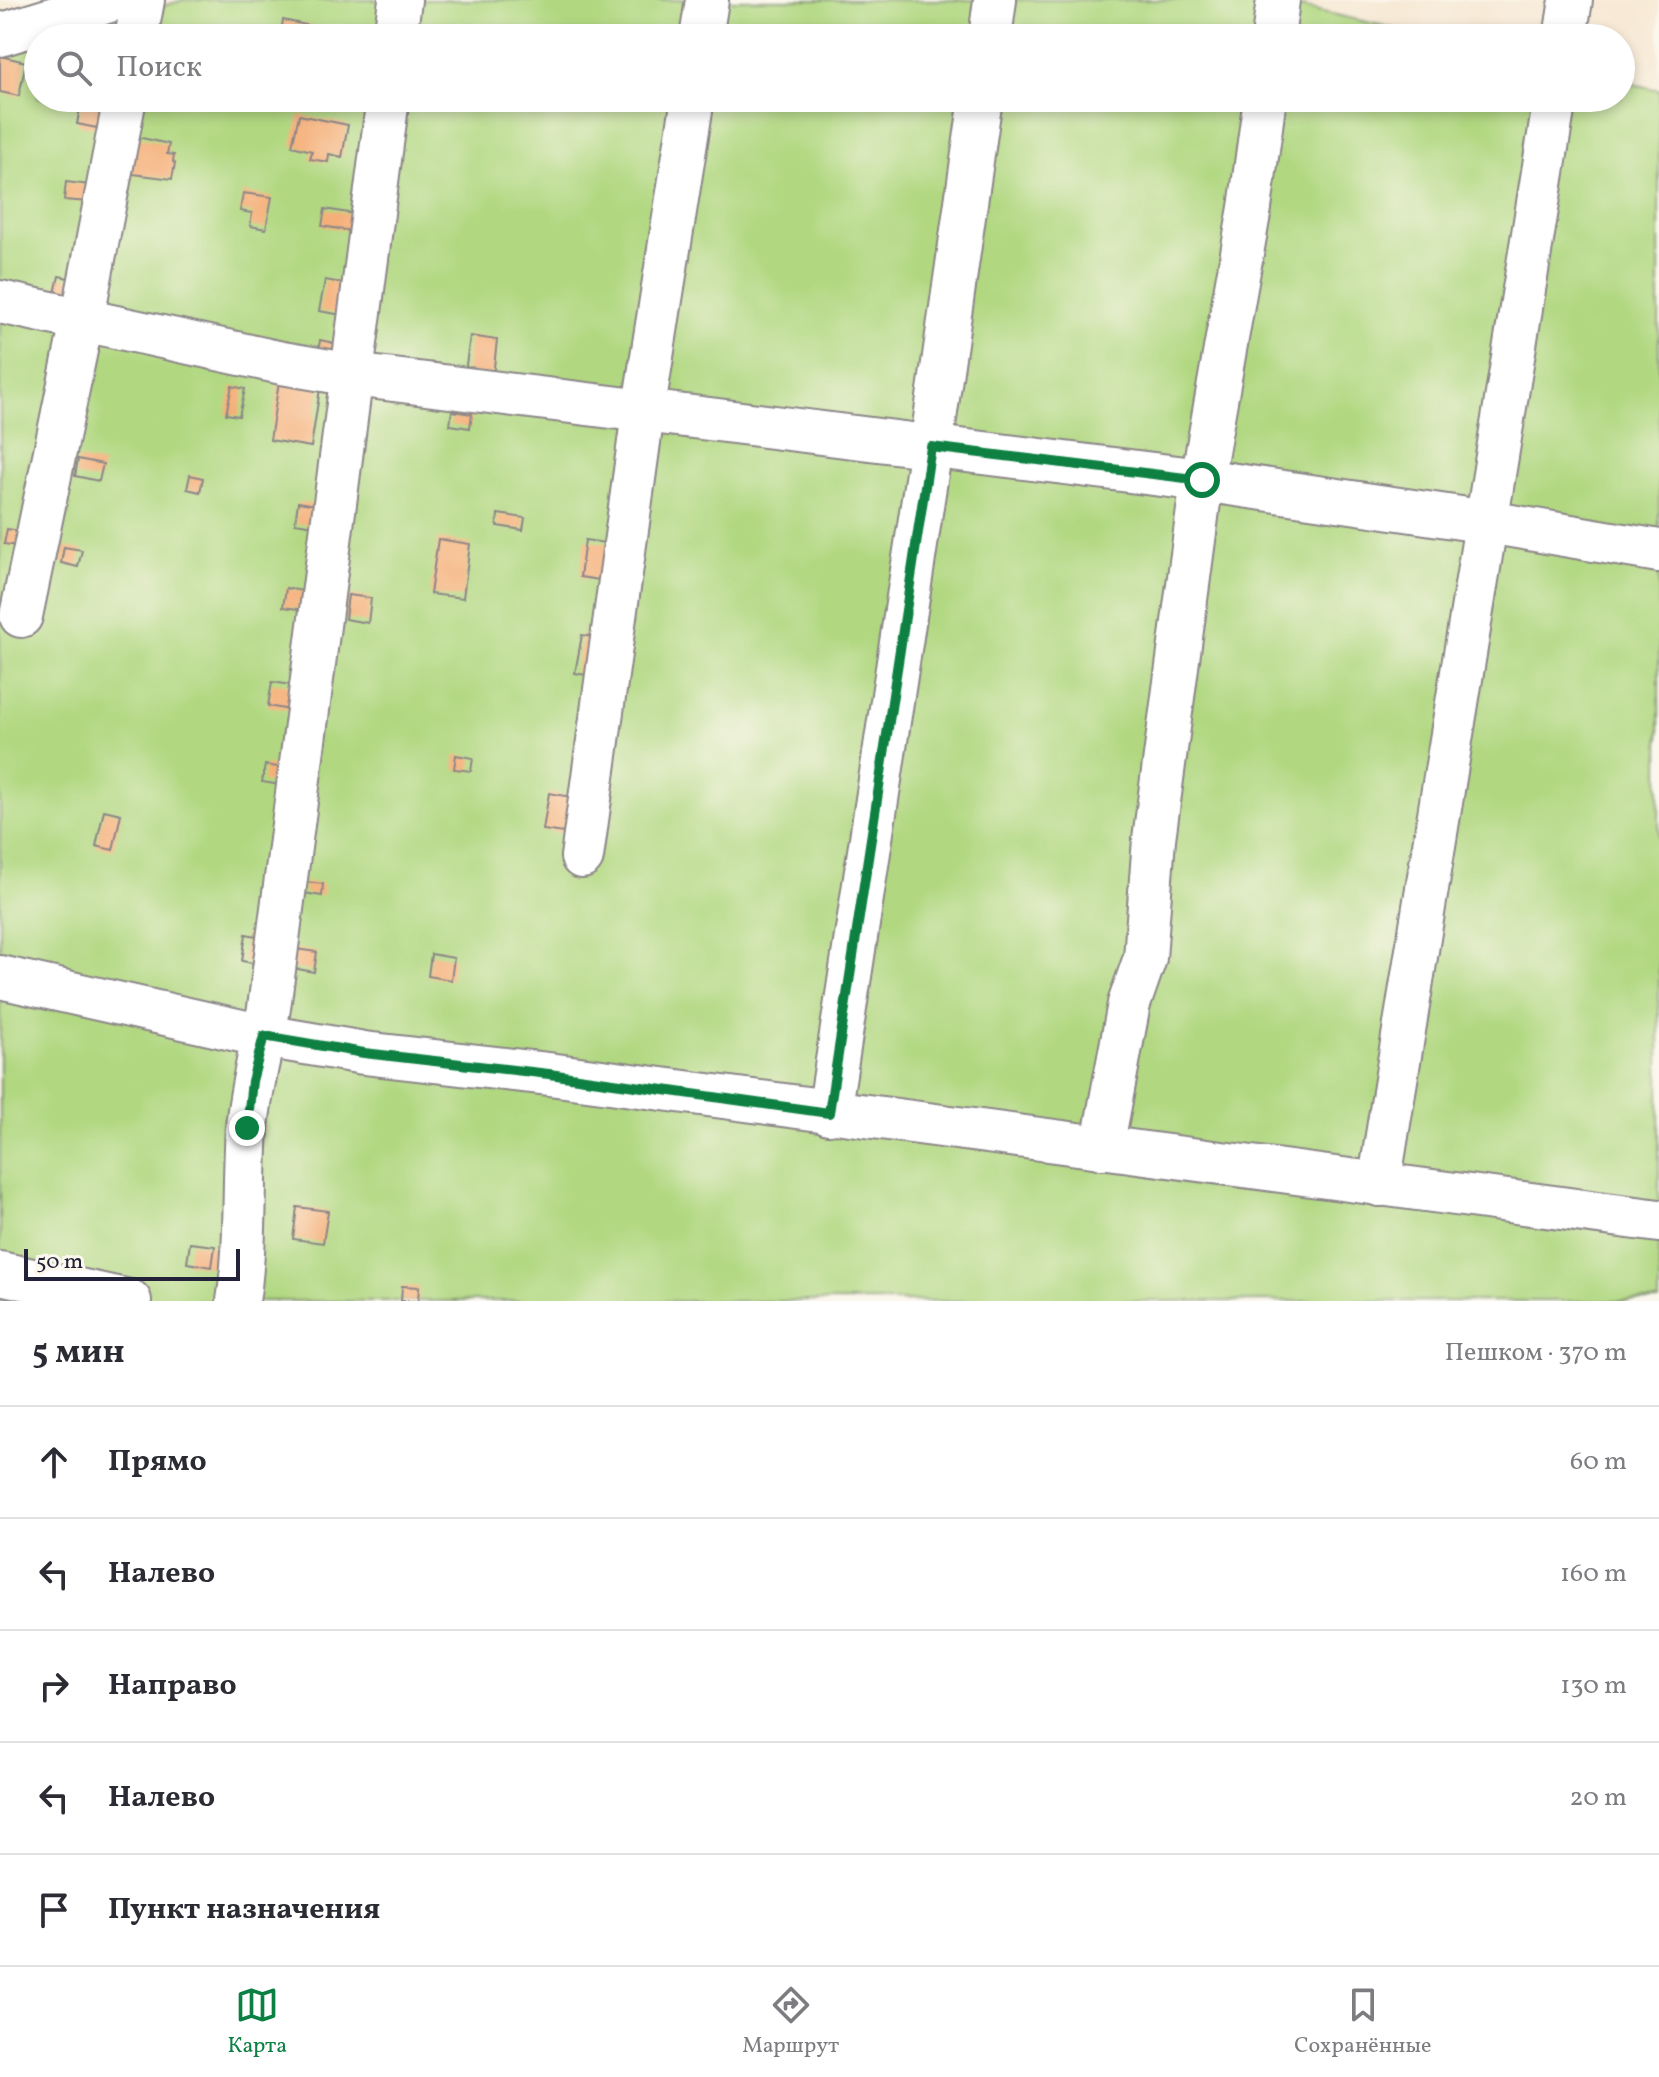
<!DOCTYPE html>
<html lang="ru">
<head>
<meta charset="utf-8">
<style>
	body { margin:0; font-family:Vollkorn,serif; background:#f7f7f7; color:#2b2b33 }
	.scale { position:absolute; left:24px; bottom:20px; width:216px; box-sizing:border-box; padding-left:8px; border:4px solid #22223b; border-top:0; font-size:22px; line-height:28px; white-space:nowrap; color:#22223b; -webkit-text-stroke:6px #fbf7ec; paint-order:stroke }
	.stop { position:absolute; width:24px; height:24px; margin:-18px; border:6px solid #0b8043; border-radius:50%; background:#fff }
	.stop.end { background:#0b8043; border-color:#fff; box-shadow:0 2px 8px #0008 }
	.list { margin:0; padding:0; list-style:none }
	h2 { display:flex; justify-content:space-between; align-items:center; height:104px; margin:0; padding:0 32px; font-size:34px }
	h2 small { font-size:26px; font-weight:400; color:#7c7c81 }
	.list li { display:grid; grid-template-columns:52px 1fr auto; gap:24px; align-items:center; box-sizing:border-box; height:112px; padding:0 32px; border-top:2px solid #e1e1e2 }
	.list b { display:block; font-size:30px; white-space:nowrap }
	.list em { font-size:26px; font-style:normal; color:#7c7c81 }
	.icon { flex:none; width:44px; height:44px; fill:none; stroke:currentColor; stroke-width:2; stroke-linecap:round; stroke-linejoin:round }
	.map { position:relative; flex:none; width:1659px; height:1301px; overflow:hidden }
	.search { position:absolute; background:#fff; box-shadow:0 4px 12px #0003; left:24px; right:24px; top:24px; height:88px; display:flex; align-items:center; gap:20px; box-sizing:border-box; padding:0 28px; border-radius:44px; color:#7c7c81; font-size:30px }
	.sheet { height:664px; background:#fff }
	nav { display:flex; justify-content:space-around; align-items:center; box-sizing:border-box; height:112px; border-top:2px solid #e1e1e2; background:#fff; font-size:22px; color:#7c7c81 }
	nav a { display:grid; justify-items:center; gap:4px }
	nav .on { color:#0b8043 }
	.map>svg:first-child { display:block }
</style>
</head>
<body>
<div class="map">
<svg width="1659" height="1301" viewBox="0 0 1659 1301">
	<rect width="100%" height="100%" fill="#fbf7ec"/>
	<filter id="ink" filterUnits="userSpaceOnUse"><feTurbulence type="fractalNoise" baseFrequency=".0125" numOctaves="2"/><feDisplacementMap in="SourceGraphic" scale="16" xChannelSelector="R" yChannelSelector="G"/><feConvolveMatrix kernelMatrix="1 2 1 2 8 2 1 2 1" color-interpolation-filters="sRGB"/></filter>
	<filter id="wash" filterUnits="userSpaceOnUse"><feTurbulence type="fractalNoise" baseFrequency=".006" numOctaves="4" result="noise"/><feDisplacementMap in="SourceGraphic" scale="32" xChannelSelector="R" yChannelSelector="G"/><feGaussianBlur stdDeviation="1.8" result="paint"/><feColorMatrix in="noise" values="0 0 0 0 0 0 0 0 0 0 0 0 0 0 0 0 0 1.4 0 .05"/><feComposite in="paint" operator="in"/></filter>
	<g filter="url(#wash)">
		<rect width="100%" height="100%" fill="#f7e9d5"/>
		<g fill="#b1d881" stroke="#6a7d5e" stroke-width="2">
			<path d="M 183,0 L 1271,0 L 1436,38 L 59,38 Z"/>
			<path d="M 38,45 L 38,98 L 1621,98 L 1621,81 L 1659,90 L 1659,1301 L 0,1301 L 0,55 Z"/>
		</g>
		<g id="blocks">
			<g fill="#f5af78">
				<path d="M 283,20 L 311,26 L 308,38 L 280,38 Z"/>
				<path d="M 0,56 L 26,62 L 19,96 L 0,92 Z"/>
				<path d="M 82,98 L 104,98 L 102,129 L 77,124 Z"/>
				<path d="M 299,115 L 348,125 L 342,157 L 329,154 L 328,162 L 310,159 L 312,151 L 292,146 Z"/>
				<path d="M 133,136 L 169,144 L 167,154 L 174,155 L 173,162 L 175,163 L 172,179 L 125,173 Z"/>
				<path d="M 66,182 L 91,185 L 89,202 L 64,200 Z"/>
				<path d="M 243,193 L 272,197 L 266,229 L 250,226 L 252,213 L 240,211 Z"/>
				<path d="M 325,209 L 354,214 L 351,231 L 322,226 Z"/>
				<path d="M 59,276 L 78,280 L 75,297 L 55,293 Z"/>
				<path d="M 325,280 L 353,285 L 348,316 L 319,311 Z"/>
				<path d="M 470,336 L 497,340 L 493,376 L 465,372 Z"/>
				<path d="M 320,340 L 343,345 L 341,357 L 318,353 Z"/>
				<path d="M 280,375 L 321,382 L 311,447 L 270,440 Z"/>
				<path d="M 232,386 L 245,389 L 239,416 L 226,414 Z"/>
				<path d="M 452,411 L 472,414 L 470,428 L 450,425 Z"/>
				<path d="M 78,459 L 103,464 L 99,481 L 75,476 Z"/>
				<path d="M 190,475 L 203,478 L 200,492 L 187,489 Z"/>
				<path d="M 298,502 L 317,505 L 314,526 L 295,523 Z"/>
				<path d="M 498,514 L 525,518 L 523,530 L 497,526 Z"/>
				<path d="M 7,529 L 26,532 L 23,547 L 4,544 Z"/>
				<path d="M 438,539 L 470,544 L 463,598 L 430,594 Z"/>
				<path d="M 585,540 L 612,544 L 606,581 L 580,577 Z"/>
				<path d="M 64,547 L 82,550 L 78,567 L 61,563 Z"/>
				<path d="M 286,588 L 308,592 L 305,610 L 283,607 Z"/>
				<path d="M 348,595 L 371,598 L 368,623 L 345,619 Z"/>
				<path d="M 582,635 L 603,639 L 596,677 L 575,673 Z"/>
				<path d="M 272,682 L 298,686 L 295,711 L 268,706 Z"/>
				<path d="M 456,755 L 473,758 L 471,771 L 454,769 Z"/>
				<path d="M 265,765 L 284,768 L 281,785 L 262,782 Z"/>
				<path d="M 549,793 L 577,798 L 571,834 L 543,830 Z"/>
				<path d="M 104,810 L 121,814 L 113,850 L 96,846 Z"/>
				<path d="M 305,882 L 323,884 L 322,896 L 304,893 Z"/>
				<path d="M 246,934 L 262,937 L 258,964 L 242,961 Z"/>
				<path d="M 295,949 L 317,952 L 314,972 L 292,968 Z"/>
				<path d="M 431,954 L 454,958 L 451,980 L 428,976 Z"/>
				<path d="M 297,1207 L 328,1211 L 323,1243 L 293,1239 Z"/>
				<path d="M 190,1243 L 215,1246 L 212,1267 L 187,1263 Z"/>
				<path d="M 402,1286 L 419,1287 L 418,1301 L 401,1301 Z"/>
			</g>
		</g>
	</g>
	<g filter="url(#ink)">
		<use href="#blocks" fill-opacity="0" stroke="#8c8688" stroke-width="2"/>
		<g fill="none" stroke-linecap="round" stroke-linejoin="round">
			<defs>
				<g id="minor">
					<path d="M 0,35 L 113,0"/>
					<path d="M 136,38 L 143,0"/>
					<path d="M 395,38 L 400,0"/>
					<path d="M 701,38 L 707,0"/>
					<path d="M 990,38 L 995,0"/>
					<path d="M 1273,38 L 1278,0"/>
					<path d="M 1565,38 L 1571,0"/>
					<path d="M 0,302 L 282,363 L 353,375 L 1202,480 L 1488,522 L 1659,551"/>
					<path d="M 21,616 L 82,321 L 125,98"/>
					<path d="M 582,857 L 643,413 L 693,98"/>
					<path d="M 0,977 L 264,1036 L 364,1053 L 549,1074 L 1659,1221"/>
					<path d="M 829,1113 L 931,447 L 981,98"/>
					<path d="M 1102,1148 L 1129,1004 L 1145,958 L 1154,839 L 1202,480 L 1250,208 L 1265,98"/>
					<path d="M 1379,1185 L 1555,98"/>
					<path d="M 0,1273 L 130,1301"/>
					<path d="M 238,1301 C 247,1244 243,1186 247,1129 C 250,1088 262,1049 269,1008 L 388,98"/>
				</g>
			</defs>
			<use href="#minor" stroke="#8c8688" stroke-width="46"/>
			<use href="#minor" stroke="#fff" stroke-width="42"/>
		</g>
	</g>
	<g fill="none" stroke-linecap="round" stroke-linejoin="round" filter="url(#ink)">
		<path stroke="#0b8043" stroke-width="10" d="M 247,1128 L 252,1081 L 264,1036 L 364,1053 L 549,1074 L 829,1113 L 931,447 L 1202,480"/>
	</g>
</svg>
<div class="scale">50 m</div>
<div class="stop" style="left:1202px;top:480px"></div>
<div class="stop end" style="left:247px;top:1128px"></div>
<div class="search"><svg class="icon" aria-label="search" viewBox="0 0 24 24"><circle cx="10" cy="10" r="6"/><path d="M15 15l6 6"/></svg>Поиск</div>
</div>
<section class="sheet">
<h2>5 мин<small>Пешком · 370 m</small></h2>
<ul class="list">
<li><svg class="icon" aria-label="ahead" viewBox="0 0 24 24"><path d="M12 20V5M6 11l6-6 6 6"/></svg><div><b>Прямо</b></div><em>60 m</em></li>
<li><svg class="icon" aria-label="left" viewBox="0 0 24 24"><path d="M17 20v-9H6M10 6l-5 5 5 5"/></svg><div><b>Налево</b></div><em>160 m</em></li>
<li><svg class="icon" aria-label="right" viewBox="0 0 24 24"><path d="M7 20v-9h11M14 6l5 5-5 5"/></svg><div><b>Направо</b></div><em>130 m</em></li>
<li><svg class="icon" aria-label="left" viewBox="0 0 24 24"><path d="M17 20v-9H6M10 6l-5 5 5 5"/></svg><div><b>Налево</b></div><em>20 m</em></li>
<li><svg class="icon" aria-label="arrive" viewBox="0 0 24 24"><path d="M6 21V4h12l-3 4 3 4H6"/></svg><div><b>Пункт назначения</b></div></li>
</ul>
</section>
<nav>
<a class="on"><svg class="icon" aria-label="map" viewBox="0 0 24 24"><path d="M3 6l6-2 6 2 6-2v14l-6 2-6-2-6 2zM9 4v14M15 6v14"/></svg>Карта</a>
<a><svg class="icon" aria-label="directions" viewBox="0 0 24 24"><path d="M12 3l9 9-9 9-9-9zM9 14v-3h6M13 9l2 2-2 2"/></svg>Маршрут</a>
<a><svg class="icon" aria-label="saved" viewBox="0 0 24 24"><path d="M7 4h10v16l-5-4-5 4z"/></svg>Сохранённые</a>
</nav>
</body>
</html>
